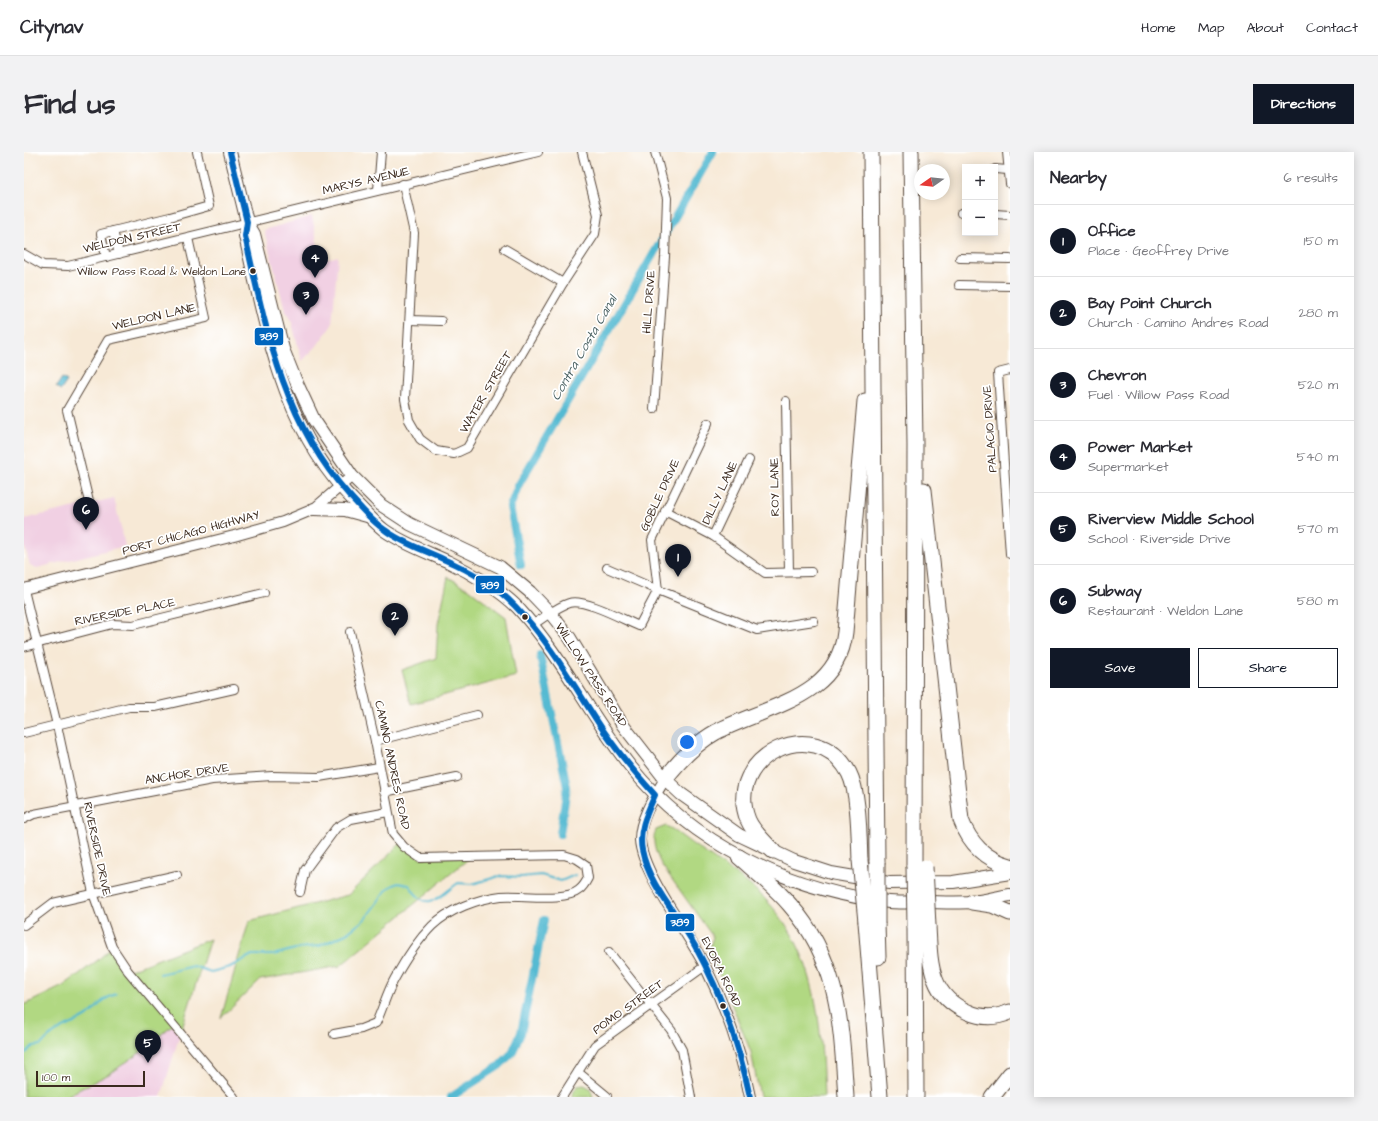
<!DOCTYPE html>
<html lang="en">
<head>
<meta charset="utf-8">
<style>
	body { margin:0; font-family:"Architects Daughter",sans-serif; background:#f2f2f3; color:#2b2b33 }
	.controls { position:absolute; right:12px; top:12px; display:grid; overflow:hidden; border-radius:0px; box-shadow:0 2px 10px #0003 }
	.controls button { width:36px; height:36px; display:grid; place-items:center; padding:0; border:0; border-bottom:1px solid #e1e1e2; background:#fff; color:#2b2b33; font:20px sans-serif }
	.compass { position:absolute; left:890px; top:12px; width:36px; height:36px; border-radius:50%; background:#fff; box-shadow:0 2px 10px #0003; rotate:256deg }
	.scale { position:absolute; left:12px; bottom:10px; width:109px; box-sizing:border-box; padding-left:4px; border:2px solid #3b2a1e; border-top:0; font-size:11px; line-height:14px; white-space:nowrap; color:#3b2a1e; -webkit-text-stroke:3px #fff; paint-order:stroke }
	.you { position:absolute; left:663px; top:590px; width:14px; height:14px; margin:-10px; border:3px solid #fff; border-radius:50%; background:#1a73e8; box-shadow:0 0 0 6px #1a73e833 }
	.badge { display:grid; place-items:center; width:26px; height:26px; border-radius:50%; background:#111827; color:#fff; font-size:13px; font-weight:700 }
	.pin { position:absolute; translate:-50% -33px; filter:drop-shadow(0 1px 2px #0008) }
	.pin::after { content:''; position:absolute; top:21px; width:14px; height:12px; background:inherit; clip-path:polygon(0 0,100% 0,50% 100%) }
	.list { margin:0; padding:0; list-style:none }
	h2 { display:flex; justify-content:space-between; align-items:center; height:52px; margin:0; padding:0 16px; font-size:17px }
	h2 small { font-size:13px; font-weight:400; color:#7c7c81 }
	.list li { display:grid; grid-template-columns:26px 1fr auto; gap:12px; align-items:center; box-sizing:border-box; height:72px; padding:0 16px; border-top:1px solid #e1e1e2 }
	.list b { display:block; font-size:15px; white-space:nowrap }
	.list p { margin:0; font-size:13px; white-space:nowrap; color:#7c7c81 }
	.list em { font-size:13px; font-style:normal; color:#7c7c81 }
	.actions { display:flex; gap:8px; padding:12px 16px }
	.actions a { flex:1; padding:9px 0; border:1px solid #111827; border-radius:0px; text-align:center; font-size:14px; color:#111827 }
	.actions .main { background:#111827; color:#fff }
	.map { position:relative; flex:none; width:986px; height:945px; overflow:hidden; border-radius:0px }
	header { display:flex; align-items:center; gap:24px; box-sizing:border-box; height:56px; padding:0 20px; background:#fff; border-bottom:1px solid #e1e1e2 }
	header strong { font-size:19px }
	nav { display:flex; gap:22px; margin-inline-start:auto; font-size:14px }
	.intro { display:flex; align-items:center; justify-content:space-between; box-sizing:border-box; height:96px; padding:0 24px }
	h1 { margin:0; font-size:28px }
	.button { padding:10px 18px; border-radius:0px; background:#111827; color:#fff; font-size:14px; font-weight:700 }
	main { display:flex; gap:24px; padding:0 24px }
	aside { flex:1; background:#fff; border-radius:0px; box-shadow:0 2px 10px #0003 }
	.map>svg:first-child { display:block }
</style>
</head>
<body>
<header>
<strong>Citynav</strong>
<nav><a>Home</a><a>Map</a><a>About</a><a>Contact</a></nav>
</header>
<div class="intro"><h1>Find us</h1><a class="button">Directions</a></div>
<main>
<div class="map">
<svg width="986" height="945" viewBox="0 0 986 945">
	<rect width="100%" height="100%" fill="#fff"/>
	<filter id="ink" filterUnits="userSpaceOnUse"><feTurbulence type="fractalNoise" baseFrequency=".025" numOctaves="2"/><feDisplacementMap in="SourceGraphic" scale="8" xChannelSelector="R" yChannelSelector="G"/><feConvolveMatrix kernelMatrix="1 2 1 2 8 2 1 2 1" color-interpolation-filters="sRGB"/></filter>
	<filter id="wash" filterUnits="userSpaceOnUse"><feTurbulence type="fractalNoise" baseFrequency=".012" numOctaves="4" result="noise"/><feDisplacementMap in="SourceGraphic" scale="16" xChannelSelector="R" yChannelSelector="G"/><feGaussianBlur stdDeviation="0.9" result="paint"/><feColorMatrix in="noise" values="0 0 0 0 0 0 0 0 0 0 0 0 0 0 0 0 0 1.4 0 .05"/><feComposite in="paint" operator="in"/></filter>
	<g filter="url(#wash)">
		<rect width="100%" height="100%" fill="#f7e9d6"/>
		<g fill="#f1d0e3">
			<path d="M 288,64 L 297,109 L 314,104 L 308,173 L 292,195 L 278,209 L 268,171 L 261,158 L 240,78 Z"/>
			<path d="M 90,346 L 101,394 L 13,416 L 6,413 L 0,392 L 0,367 Z"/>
			<path d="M 148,873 L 156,882 L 137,945 L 41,945 L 85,922 L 117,900 Z"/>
		</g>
		<g fill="#b1d882" stroke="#768150">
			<path d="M 424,425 L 445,437 L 482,465 L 492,524 L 387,552 L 378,518 L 412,506 L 414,472 Z"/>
			<path d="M 642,674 L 648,677 C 674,697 702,714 727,734 C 793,789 797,866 800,945 L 736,945 L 727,900 L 685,797 L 689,785 L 637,712 C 632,702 627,689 632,678 Z"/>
			<path d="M 377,691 L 396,706 L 449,703 L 316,814 L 236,828 L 197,866 L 225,769 L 324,743 Z"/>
			<path d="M 186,787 L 156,882 L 148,873 L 117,900 L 85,922 L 41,945 L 0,945 L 0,853 L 39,834 L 74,808 L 88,795 L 104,819 Z"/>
			<path d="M 560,933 L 566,936 L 569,945 L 547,945 L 553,934 Z"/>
		</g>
		<path fill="#54bad2" stroke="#487278" d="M 38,226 L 43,229 L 37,238 L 32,235 Z"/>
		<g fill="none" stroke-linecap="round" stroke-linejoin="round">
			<g stroke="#54bad2" stroke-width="2">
				<path d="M 136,822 L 169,814 L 187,820 L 206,815 L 228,803 L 249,803 L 275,796 L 295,794 L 322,782 L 341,767 L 364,736 L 374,731 L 385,733 C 404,763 414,745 434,731 L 448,732 L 476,724 L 498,725 L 517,723 L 537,729 L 551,723"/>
				<path d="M 0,903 L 9,894 L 17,893 C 30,876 49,874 66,862 C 77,852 76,848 92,842"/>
			</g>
			<g stroke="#54bad2" stroke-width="8">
				<path d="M 497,413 L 486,355 L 494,334 L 689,0"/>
				<path d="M 516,503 L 543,635 L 536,682"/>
				<path d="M 427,945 L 475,914 L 488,901 L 497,881 L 520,768"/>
			</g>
		</g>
	</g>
	<g filter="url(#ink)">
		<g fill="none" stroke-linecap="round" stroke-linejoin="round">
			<defs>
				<g id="minor">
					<path d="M 983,0 L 986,32"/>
					<path d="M 971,17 L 984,18"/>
					<path d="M 379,32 L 390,81 L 381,247 L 385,268 L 396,287 L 412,299 L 430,302 L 443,296 L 539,131 L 571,82 L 574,63 L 558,0"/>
					<path d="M 354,38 L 357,0"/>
					<path d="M 937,61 L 941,61"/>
					<path d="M 971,62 L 986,63"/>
					<path d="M 89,79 L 95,102"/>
					<path d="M 481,97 L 539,131"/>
					<path d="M 0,102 L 19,113 L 44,114 L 514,0"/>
					<path d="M 82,105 L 77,82 L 146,65 L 185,54 L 173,0"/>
					<path d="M 936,106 L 986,107"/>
					<path d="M 935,133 L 986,134"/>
					<path d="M 386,168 L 417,169"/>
					<path d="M 986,218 L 974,221 L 986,402"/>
					<path d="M 762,249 L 765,420"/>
					<path d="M 630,257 L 641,105 L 643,46 L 631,0"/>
					<path d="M 66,354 L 43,258 L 84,188 L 182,166 L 164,86"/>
					<path d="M 641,359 L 689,384 L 741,421 L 787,420"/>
					<path d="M 689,384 L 725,308"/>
					<path d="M 583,416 L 634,438 L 733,478 L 790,469"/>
					<path d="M 0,438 L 33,573 L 69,741 L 88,795 L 104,819 L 210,945"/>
					<path d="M 508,473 C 520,466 532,455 545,451 C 560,446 600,468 615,474 L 634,438 L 628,388 L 684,271"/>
					<path d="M 0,495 L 88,472 L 109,473 L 240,441"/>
					<path d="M 0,581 L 105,555 L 131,555 L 210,537"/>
					<path d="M 351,589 L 453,563"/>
					<path d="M 360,640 L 433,625"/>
					<path d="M 0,667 L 10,662 L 188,628 L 248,624 L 295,625 L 355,615"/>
					<path d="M 276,740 L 281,718 L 312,676 L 327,667 L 364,660"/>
					<path d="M 0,773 L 29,751 L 153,723"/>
					<path d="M 585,800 L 647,878 L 658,898 L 667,945"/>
					<path d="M 310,882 L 337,877 L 352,871 C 359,856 363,840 371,826 C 381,808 394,788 408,774 C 425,757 454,747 477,744 C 495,742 541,750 555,738 C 559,735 562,730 564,726 L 562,713 L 553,707 L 540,703 L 396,706 L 380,695 L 369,682 L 351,589 L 326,480"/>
					<path d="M 554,920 L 583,944"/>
					<path d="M 538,945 L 571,893 L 681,814"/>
				</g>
				<g id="tertiary">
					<path d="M 0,437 L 210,384 L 259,370 L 290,357 L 328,324"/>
					<path d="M 641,627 C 630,645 616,666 616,688 C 618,722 664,780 681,814 C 702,856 717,899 726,945"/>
				</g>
				<g id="secondary">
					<path d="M 206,0 L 223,70 L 230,82 L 259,197 L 271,227 L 290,268 L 328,324 L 357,353 L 386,372 L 476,415 L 506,440 L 527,462 L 546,486 L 598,572 L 641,627 L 657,642 L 715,683 L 770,709 L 807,721 L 865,731 L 929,730 L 986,721"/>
					<path d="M 223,70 L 221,84 C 243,180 259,279 332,351 C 341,360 350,370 360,378 C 380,392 403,400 425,410 C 446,420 478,439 494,456 C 538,504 566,564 606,614 C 668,692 766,739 865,750 C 875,751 887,750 898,750 C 914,750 931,751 948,750 C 960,749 973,745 986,743"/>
					<path d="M 290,357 L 321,358 L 343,364"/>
				</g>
				<g id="motorway">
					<path d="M 847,0 L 853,710"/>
					<path d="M 887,0 L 891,293 L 890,714"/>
					<path d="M 900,338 L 937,668 C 946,692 961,707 986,714"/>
					<path d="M 641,627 C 655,609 672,591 692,580 C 742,554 814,546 821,480 L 841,249"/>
					<path d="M 749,699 C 741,690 729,680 724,668 C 699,605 792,559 825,621 C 835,640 835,685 836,708"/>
					<path d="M 715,705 C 732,720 751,735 766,753 C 816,809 817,874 822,945"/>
					<path d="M 948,750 L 968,753 L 986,761"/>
					<path d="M 842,770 L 856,945"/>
					<path d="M 853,772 L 854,805"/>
					<path d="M 891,774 L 892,945"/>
					<path d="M 904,774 C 906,810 905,844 944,860 C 957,866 972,866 986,860"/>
					<path d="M 968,945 L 986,922"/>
				</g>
			</defs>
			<use href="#minor" stroke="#57473a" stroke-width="10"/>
			<use href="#tertiary" stroke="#57473a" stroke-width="12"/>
			<use href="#secondary" stroke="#57473a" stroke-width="14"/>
			<use href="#motorway" stroke="#57473a" stroke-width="17"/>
			<use href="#minor" stroke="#fff" stroke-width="8"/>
			<use href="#tertiary" stroke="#fff" stroke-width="10"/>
			<use href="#secondary" stroke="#fff" stroke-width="12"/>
			<use href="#motorway" stroke="#fff" stroke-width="15"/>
			<defs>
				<g id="motorway-bridge">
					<path d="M 836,708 L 842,770"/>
					<path d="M 853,710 L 853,772"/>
					<path d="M 890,714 L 891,774"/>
					<path d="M 901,715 L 904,774"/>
				</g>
			</defs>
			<use href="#motorway-bridge" stroke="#57473a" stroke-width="17" stroke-linecap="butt"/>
			<use href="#motorway-bridge" stroke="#fff" stroke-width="15"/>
			<defs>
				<path id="bus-1" d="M 206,0 L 223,70 L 221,84 C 242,178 259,269 325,343 C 336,355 347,369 361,378 C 378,391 400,398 419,407 C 445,418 472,434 491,454 C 528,492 552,538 581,581 C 596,603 613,623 631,643 C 623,661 614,679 618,698 C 625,734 654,763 671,794 C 697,841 715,892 726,945"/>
			</defs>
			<use href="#bus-1" stroke="#fff" stroke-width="9"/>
			<use href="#bus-1" stroke="#0065bd" stroke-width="6"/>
		</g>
	</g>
	<g fill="#3b2a1e" stroke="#fff" stroke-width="1.5">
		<circle cx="229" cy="119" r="3.5"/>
		<circle cx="501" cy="465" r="3.5"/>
		<circle cx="699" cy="854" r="3.5"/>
	</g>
	<g text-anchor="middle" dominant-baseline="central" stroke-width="3.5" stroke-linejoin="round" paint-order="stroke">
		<g font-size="11" fill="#3b2a1e" stroke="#fff" text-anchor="end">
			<text x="222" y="119">Willow Pass Road &amp; Weldon Lane</text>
		</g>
		<g font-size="12" fill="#3b2a1e" stroke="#fff">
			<text transform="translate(342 29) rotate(-13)">MARYS AVENUE</text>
			<text transform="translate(108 86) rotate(-13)">WELDON STREET</text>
			<text transform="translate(625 150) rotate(-86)">HILL DRIVE</text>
			<text transform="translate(130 165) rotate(-13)">WELDON LANE</text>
			<text transform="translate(462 240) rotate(-60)">WATER STREET</text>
			<text transform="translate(966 277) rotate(-94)">PALACIO DRIVE</text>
			<text transform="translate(751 335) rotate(-91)">ROY LANE</text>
			<text transform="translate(696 341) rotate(-65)">DILLY LANE</text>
			<text transform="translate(636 343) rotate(-65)">GOBLE DRIVE</text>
			<text transform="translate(167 381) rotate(-15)">PORT CHICAGO HIGHWAY</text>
			<text transform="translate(101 460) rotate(-11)">RIVERSIDE PLACE</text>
			<text transform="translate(567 523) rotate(57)">WILLOW PASS ROAD</text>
			<text transform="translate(368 613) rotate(78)">CAMINO ANDRES ROAD</text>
			<text transform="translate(163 622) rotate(-9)">ANCHOR DRIVE</text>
			<text transform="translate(73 697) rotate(78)">RIVERSIDE DRIVE</text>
			<text transform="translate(697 820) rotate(64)">EVORA ROAD</text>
			<text transform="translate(604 855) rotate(-36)">POMO STREET</text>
		</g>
		<g font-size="13" font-style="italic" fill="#445c5d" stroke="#fff">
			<text transform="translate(560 196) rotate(-60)">Contra Costa Canal</text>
		</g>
	</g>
	<g stroke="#fff" stroke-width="1.5">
		<rect x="230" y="175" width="30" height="19" rx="4" fill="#0065bd"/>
		<rect x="451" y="423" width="30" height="19" rx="4" fill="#0065bd"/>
		<rect x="641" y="761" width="30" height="19" rx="4" fill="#0065bd"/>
	</g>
	<g font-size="11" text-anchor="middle" font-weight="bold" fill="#fff">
		<text x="245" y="188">389</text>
		<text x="466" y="437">389</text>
		<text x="656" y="774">389</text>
	</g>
</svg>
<div class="controls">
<button>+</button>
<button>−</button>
</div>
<svg class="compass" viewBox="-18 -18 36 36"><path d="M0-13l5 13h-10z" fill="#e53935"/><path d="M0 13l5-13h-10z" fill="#7c7c81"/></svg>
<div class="scale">100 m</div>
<div class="you"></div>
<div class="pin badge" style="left:654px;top:425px">1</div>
<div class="pin badge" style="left:371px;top:484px">2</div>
<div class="pin badge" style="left:282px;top:163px">3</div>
<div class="pin badge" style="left:291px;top:126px">4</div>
<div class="pin badge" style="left:124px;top:911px">5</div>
<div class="pin badge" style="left:62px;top:378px">6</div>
</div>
<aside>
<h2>Nearby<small>6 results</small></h2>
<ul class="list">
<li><span class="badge">1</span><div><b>Office</b><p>Place · Geoffrey Drive</p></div><em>150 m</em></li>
<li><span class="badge">2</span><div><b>Bay Point Church</b><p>Church · Camino Andres Road</p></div><em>280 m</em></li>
<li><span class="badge">3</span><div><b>Chevron</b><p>Fuel · Willow Pass Road</p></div><em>520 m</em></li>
<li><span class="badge">4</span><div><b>Power Market</b><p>Supermarket</p></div><em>540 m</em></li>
<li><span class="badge">5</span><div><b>Riverview Middle School</b><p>School · Riverside Drive</p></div><em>570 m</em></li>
<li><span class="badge">6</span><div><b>Subway</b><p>Restaurant · Weldon Lane</p></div><em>580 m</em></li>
</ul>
<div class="actions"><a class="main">Save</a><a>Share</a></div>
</aside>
</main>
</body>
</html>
